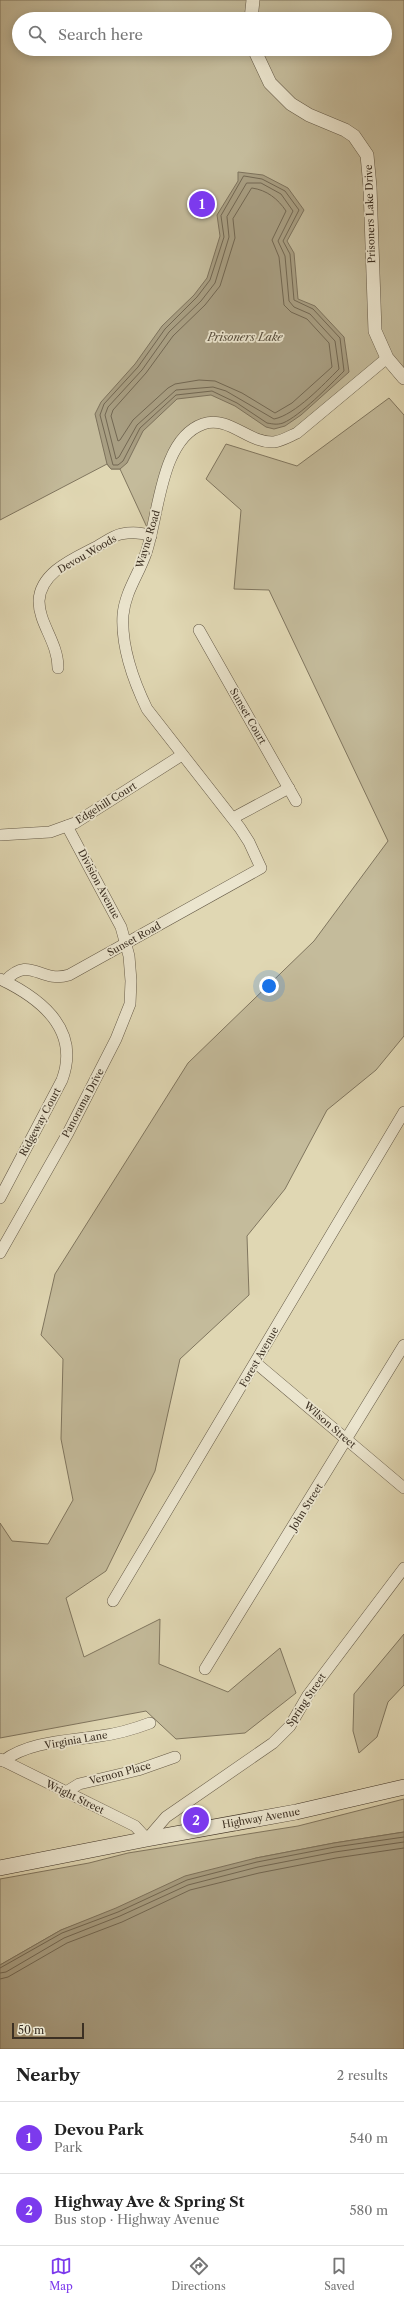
<!DOCTYPE html>
<html lang="en">
<head>
<meta charset="utf-8">
<style>
	body { margin:0; font-family:"Libre Caslon Text",serif; background:#f2f2f2; color:#222 }
	.scale { position:absolute; left:12px; bottom:10px; width:72px; box-sizing:border-box; padding-left:4px; border:2px solid #3c3023; border-top:0; font-size:11px; line-height:14px; white-space:nowrap; color:#3c3023; -webkit-text-stroke:3px #ebe5ce; paint-order:stroke }
	.you { position:absolute; left:269px; top:986px; width:14px; height:14px; margin:-10px; border:3px solid #fff; border-radius:50%; background:#1a73e8; box-shadow:0 0 0 6px #1a73e833 }
	.badge { display:grid; place-items:center; width:26px; height:26px; border-radius:50%; background:#7c3aed; color:#fff; font-size:13px; font-weight:700 }
	.pin { position:absolute; translate:-50% -50%; border:2px solid #fff; box-shadow:0 1px 4px #0006 }
	.list { margin:0; padding:0; list-style:none }
	h2 { display:flex; justify-content:space-between; align-items:center; height:52px; margin:0; padding:0 16px; font-size:17px }
	h2 small { font-size:13px; font-weight:400; color:#767676 }
	.list li { display:grid; grid-template-columns:26px 1fr auto; gap:12px; align-items:center; box-sizing:border-box; height:72px; padding:0 16px; border-top:1px solid #e0e0e0 }
	.list b { display:block; font-size:15px; white-space:nowrap }
	.list p { margin:0; font-size:13px; white-space:nowrap; color:#767676 }
	.list em { font-size:13px; font-style:normal; color:#767676 }
	.icon { flex:none; width:22px; height:22px; fill:none; stroke:currentColor; stroke-width:2; stroke-linecap:round; stroke-linejoin:round }
	.map { position:relative; flex:none; width:404px; height:2049px; overflow:hidden }
	.search { position:absolute; background:#fff; box-shadow:0 2px 10px #0003; left:12px; right:12px; top:12px; height:44px; display:flex; align-items:center; gap:10px; box-sizing:border-box; padding:0 14px; border-radius:22px; color:#767676; font-size:15px }
	.sheet { height:196px; background:#fff }
	nav { display:flex; justify-content:space-around; align-items:center; box-sizing:border-box; height:56px; border-top:1px solid #e0e0e0; background:#fff; font-size:11px; color:#767676 }
	nav a { display:grid; justify-items:center; gap:2px }
	nav .on { color:#7c3aed }
	.map>svg:first-child { display:block }
</style>
</head>
<body>
<div class="map">
<svg width="404" height="2049" viewBox="0 0 404 2049">
	<rect width="100%" height="100%" fill="#e0d7b3"/>
	<filter id="stains"><feTurbulence type="fractalNoise" baseFrequency=".005" numOctaves="4"/><feColorMatrix values="0 0 0 0 .2 0 0 0 0 .09 0 0 0 0 .02 0 0 0 .5 -.17"/></filter>
	<radialGradient id="worn" r=".72"><stop offset=".6" stop-color="#630" stop-opacity="0"/><stop offset="1" stop-color="#630" stop-opacity=".3"/></radialGradient>
	<g fill="#c4bb9b" stroke="#80765f" fill-rule="evenodd">
		<path d="M 0,0 L 404,0 L 404,378 L 387,358 L 281,440 L 213,422 L 177,446 L 151,536 L 120,469 L 111,469 L 107,464 L 0,520 ZM 19,19 L 385,19 L 385,49 L 19,49 Z"/>
		<path d="M 389,398 L 404,415 L 404,1036 L 376,1070 L 327,1110 L 285,1189 L 247,1236 L 249,1295 L 180,1359 L 155,1471 L 106,1571 L 66,1598 L 84,1657 L 160,1619 L 159,1664 L 228,1692 L 280,1648 L 296,1693 L 245,1733 L 176,1739 L 146,1711 L 0,1738 L 0,1523 L 12,1541 L 48,1544 L 73,1500 L 61,1439 L 63,1359 L 41,1335 L 55,1274 L 188,1063 L 314,941 L 388,841 L 269,590 L 234,589 L 241,510 L 206,479 L 226,444 L 297,466 Z"/>
		<path d="M 404,1634 L 404,1685 L 388,1702 L 377,1737 L 359,1753 L 353,1731 L 354,1694 Z"/>
		<path d="M 404,1799 L 404,1832 L 334,1843 L 256,1858 L 61,1930 L 0,1965 L 0,1879 L 89,1863 L 128,1853 L 298,1826 Z"/>
	</g>
	<g fill="#a89e82" stroke="#7d725c">
		<path d="M 238,172 L 263,175 L 288,188 L 304,210 L 287,241 L 294,253 L 298,299 L 315,306 L 344,337 L 349,372 L 301,415 L 285,426 L 274,429 L 266,427 L 235,406 L 211,395 L 177,399 L 143,431 L 127,463 L 120,469 L 111,469 L 107,464 L 95,414 L 101,402 L 135,364 L 162,326 L 194,295 L 207,278 L 220,236 L 217,215 L 238,181 Z"/>
		<path d="M 404,1832 L 404,2049 L 0,2049 L 0,1965 L 61,1930 L 116,1908 L 185,1876 L 256,1858 L 334,1843 Z"/>
	</g>
	<g fill="none" stroke-linecap="round" stroke-linejoin="round">
		<g stroke="#726752" stroke-width="1">
			<path d="M 244,176 L 262,179 L 285,191 L 299,210 L 283,241 L 290,254 L 294,300 L 313,309 L 340,338 L 344,371 C 330,385 300,416 283,423 C 277,425 273,424 267,423 L 237,403 L 212,391 L 176,395 L 140,428 L 123,461 L 118,465 L 113,465 L 100,415 L 104,404 L 138,367 L 165,329 L 197,297 L 210,280 L 224,237 L 221,216 Z"/>
			<path d="M 247,183 L 261,183 L 281,194 L 293,211 L 278,241 L 285,256 L 289,301 L 294,307 L 310,314 L 335,341 L 339,369 C 324,384 295,415 274,419 L 226,391 L 213,387 L 176,390 L 137,425 L 119,457 L 116,459 L 105,415 L 108,407 L 142,370 L 169,332 L 201,301 L 215,283 L 229,237 L 227,217 Z"/>
			<path d="M 252,188 C 267,190 278,199 286,211 L 272,240 L 279,257 L 284,305 L 291,312 L 307,319 L 329,343 L 332,367 L 292,403 L 275,413 L 242,393 L 215,381 L 199,380 L 175,384 L 168,388 L 133,420 L 120,440 L 118,441 L 111,416 L 113,410 L 146,373 L 173,336 L 205,305 L 220,286 L 235,238 L 233,219 Z"/>
			<path d="M 0,1968 L 62,1933 L 118,1912 L 187,1880 L 257,1862 L 335,1847 L 404,1837"/>
			<path d="M 0,1973 L 6,1972 L 64,1938 L 120,1916 L 188,1885 L 258,1867 L 335,1852 L 404,1842"/>
			<path d="M 0,1979 L 8,1977 L 67,1943 L 122,1922 L 190,1890 L 259,1873 L 336,1858 L 404,1848"/>
		</g>
		<defs>
			<g id="minor">
				<path d="M 199,630 L 296,801"/>
				<path d="M 58,668 C 58,642 39,624 39,601 C 40,572 75,558 96,547 C 104,543 112,536 121,534 C 131,532 141,532 151,536"/>
				<path d="M 233,818 L 289,788"/>
				<path d="M 0,835 L 50,832 L 75,823 L 182,755"/>
				<path d="M 0,979 C 40,998 81,1029 62,1080 L 0,1198"/>
				<path d="M 5,981 C 31,954 39,984 69,975 L 261,868 L 249,842 L 240,828 L 147,709 C 134,682 121,646 123,615 C 125,592 139,574 146,553 C 159,516 160,439 203,424 C 229,415 249,444 274,442 C 282,441 290,436 297,433 L 387,358"/>
				<path d="M 0,1253 L 68,1133 L 116,1039 L 130,1004 L 131,981 L 129,956 L 121,927 L 67,826"/>
				<path d="M 256,1363 L 404,1488"/>
				<path d="M 113,1601 L 404,1112"/>
				<path d="M 205,1669 L 404,1345"/>
				<path d="M 0,1759 L 135,1826 L 147,1839 L 166,1817 L 273,1743 L 290,1726 L 308,1695 L 404,1568"/>
				<path d="M 3,1761 C 30,1741 68,1741 100,1736 C 117,1734 134,1729 150,1723"/>
				<path d="M 66,1792 L 79,1784 L 138,1770 L 175,1757"/>
			</g>
			<g id="tertiary">
				<path d="M 251,19 L 253,0"/>
				<path d="M 254,49 L 270,83 L 291,104 L 309,115 L 345,130 L 354,136 L 367,155 L 370,187 L 375,331 L 387,358 L 404,378"/>
			</g>
			<path id="secondary" d="M 0,1868 L 147,1839 L 296,1812 L 404,1787"/>
		</defs>
		<use href="#minor" stroke="#655a47" stroke-width="12"/>
		<use href="#tertiary" stroke="#655a47" stroke-width="14"/>
		<use href="#secondary" stroke="#3c3023" stroke-width="16"/>
		<use href="#minor" stroke="#ebe5ce" stroke-width="11"/>
		<use href="#tertiary" stroke="#ebe5ce" stroke-width="13"/>
		<use href="#secondary" stroke="#ebe5ce" stroke-width="15"/>
	</g>
	<g text-anchor="middle" dominant-baseline="central" stroke-width="3.5" stroke-linejoin="round" paint-order="stroke">
		<g font-size="10" fill="#3c3023" stroke="#ebe5ce">
			<text transform="translate(370 214) rotate(-92)">Prisoners Lake Drive</text>
			<text transform="translate(148 539) rotate(-73)">Wayne Road</text>
			<text transform="translate(87 554) rotate(-30)">Devou Woods</text>
			<text transform="translate(248 716) rotate(60)">Sunset Court</text>
			<text transform="translate(106 803) rotate(-32)">Edgehill Court</text>
			<text transform="translate(99 884) rotate(62)">Division Avenue</text>
			<text transform="translate(134 939) rotate(-29)">Sunset Road</text>
			<text transform="translate(83 1103) rotate(-62)">Panorama Drive</text>
			<text transform="translate(40 1122) rotate(-62)">Ridgeway Court</text>
			<text transform="translate(259 1357) rotate(-60)">Forest Avenue</text>
			<text transform="translate(330 1425) rotate(41)">Wilson Street</text>
			<text transform="translate(306 1507) rotate(-58)">John Street</text>
			<text transform="translate(306 1700) rotate(-56)">Spring Street</text>
			<text transform="translate(76 1740) rotate(-10)">Virginia Lane</text>
			<text transform="translate(120 1773) rotate(-15)">Vernon Place</text>
			<text transform="translate(75 1797) rotate(26)">Wright Street</text>
			<text transform="translate(261 1818) rotate(-10)">Highway Avenue</text>
		</g>
		<g font-size="11" font-style="italic" fill="#574c3b" stroke="#ebe5ce">
			<text x="245" y="337">Prisoners Lake</text>
		</g>
	</g>
	<rect width="100%" height="100%" filter="url(#stains)"/>
	<rect width="100%" height="100%" fill="url(#worn)"/>
</svg>
<div class="scale">50 m</div>
<div class="you"></div>
<div class="pin badge" style="left:202px;top:204px">1</div>
<div class="pin badge" style="left:196px;top:1820px">2</div>
<div class="search"><svg class="icon" aria-label="search" viewBox="0 0 24 24"><circle cx="10" cy="10" r="6"/><path d="M15 15l6 6"/></svg>Search here</div>
</div>
<section class="sheet">
<h2>Nearby<small>2 results</small></h2>
<ul class="list">
<li><span class="badge">1</span><div><b>Devou Park</b><p>Park</p></div><em>540 m</em></li>
<li><span class="badge">2</span><div><b>Highway Ave &amp; Spring St</b><p>Bus stop · Highway Avenue</p></div><em>580 m</em></li>
</ul>
</section>
<nav>
<a class="on"><svg class="icon" aria-label="map" viewBox="0 0 24 24"><path d="M3 6l6-2 6 2 6-2v14l-6 2-6-2-6 2zM9 4v14M15 6v14"/></svg>Map</a>
<a><svg class="icon" aria-label="directions" viewBox="0 0 24 24"><path d="M12 3l9 9-9 9-9-9zM9 14v-3h6M13 9l2 2-2 2"/></svg>Directions</a>
<a><svg class="icon" aria-label="saved" viewBox="0 0 24 24"><path d="M7 4h10v16l-5-4-5 4z"/></svg>Saved</a>
</nav>
</body>
</html>
